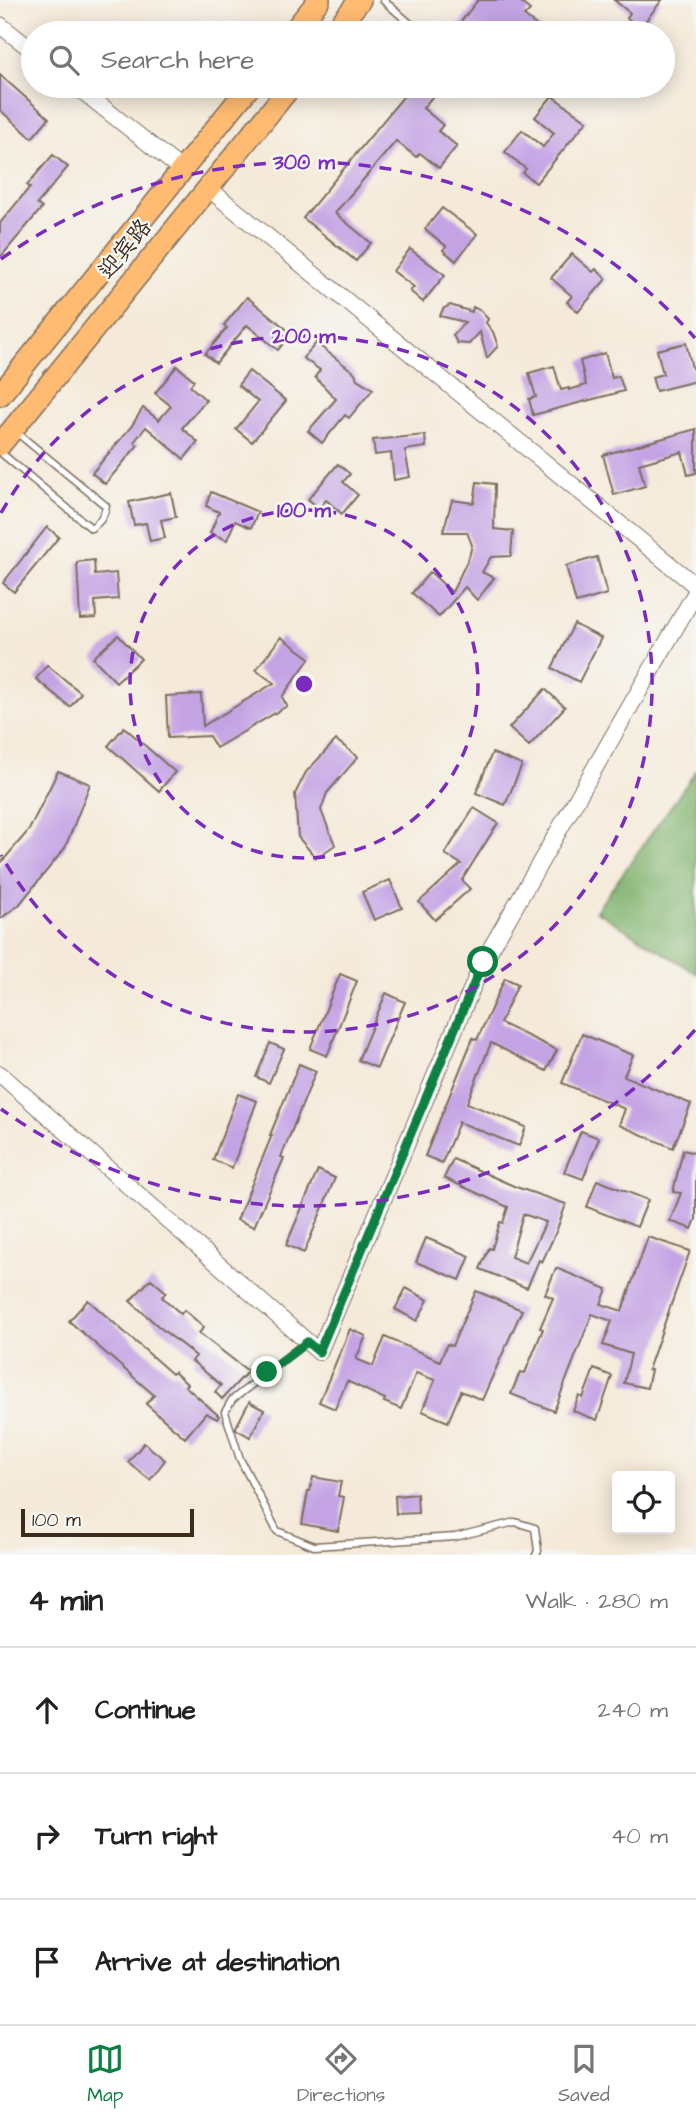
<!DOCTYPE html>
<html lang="en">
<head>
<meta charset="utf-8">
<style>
	body { margin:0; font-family:"Architects Daughter","LXGW WenKai TC",sans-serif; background:#f6f6f6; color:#222 }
	.controls { position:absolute; right:21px; bottom:21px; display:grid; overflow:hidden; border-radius:7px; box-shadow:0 4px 18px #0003 }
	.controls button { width:63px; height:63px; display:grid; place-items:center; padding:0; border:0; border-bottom:2px solid #e0e0e0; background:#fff; color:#222; font:35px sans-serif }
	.scale { position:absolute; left:21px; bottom:18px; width:173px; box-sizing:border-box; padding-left:7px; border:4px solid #3b2a1e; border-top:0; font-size:19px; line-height:24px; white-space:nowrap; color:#3b2a1e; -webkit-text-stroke:5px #f6f6f2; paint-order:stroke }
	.stop { position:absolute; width:21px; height:21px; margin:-16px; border:5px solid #0b8043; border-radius:50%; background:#fff }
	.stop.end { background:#0b8043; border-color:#fff; box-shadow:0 2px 7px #0008 }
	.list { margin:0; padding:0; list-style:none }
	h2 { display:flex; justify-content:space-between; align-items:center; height:91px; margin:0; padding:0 28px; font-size:30px }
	h2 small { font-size:23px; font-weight:400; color:#767676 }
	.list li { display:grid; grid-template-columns:46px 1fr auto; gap:21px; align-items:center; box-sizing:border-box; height:126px; padding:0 28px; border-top:2px solid #e0e0e0 }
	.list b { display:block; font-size:26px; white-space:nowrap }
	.list em { font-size:23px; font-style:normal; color:#767676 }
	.icon { flex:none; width:38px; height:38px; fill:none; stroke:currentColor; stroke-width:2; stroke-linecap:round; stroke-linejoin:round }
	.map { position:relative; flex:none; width:696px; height:1555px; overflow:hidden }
	.search { position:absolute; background:#fff; box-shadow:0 4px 18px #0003; left:21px; right:21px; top:21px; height:77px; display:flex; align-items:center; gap:18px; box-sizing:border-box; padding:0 24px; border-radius:38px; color:#767676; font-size:26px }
	.sheet { height:469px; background:#fff }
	nav { display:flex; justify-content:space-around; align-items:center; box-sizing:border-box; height:98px; border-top:2px solid #e0e0e0; background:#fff; font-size:19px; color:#767676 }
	nav a { display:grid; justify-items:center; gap:4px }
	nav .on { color:#0b8043 }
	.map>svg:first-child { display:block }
</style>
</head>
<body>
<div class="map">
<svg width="696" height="1555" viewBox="0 0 696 1555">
	<rect width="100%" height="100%" fill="#f6f6f2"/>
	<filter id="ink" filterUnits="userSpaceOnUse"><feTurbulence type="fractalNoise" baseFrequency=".0143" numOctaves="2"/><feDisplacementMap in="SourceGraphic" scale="14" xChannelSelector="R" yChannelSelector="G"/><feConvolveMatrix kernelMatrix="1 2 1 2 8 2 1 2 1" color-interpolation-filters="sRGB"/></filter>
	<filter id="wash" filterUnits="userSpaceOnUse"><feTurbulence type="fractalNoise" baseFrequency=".00686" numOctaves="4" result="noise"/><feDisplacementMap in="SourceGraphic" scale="28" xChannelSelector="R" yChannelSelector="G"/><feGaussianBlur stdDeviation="1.57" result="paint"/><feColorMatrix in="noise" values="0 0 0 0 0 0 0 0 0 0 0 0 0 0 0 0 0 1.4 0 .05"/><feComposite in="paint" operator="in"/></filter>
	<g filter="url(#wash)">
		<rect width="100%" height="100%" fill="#f5ead9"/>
		<path fill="#82b46f" stroke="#5e6f46" stroke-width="2" d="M 696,771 L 696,973 L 596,911 Z"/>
		<g id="blocks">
			<g fill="#c4a3e4" fill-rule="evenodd">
				<path d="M 478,0 L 518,0 L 530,10 L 524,16 L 546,33 L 491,33 L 486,29 L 483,33 L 452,33 Z"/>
				<path d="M 614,0 L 662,0 L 640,28 L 627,18 L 630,13 Z"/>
				<path d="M 0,75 L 49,118 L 32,138 L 0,110 Z"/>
				<path d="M 412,86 L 441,86 L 423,108 L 443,125 L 438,131 L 457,146 L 439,168 L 420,153 L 416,157 L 396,141 L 335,213 L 371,243 L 356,261 L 303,218 Z"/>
				<path d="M 552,96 L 587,121 L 536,183 L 523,173 L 526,169 L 505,152 L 522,130 L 543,147 L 554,133 L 535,117 Z"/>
				<path d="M 53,155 L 68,167 L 37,204 L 42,208 L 0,258 L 0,223 L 30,187 L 27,185 Z"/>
				<path d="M 442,208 L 477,234 L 456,261 L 443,250 L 446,246 L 425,229 Z"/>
				<path d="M 410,249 L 445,275 L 423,302 L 410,291 L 414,287 L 393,271 Z"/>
				<path d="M 572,254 L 593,272 L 596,269 L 606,279 L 578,312 L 567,302 L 572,296 L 551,278 Z"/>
				<path d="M 247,297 L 291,333 L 278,350 L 247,325 L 216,363 L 205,354 L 227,328 L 224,325 Z"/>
				<path d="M 450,305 L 472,312 L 473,307 L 481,311 L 488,319 L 486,323 L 493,332 L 498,346 L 487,358 L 480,332 L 469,344 L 457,343 L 453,335 L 465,322 L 440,316 L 443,309 Z"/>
				<path d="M 316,343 L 355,373 L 357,379 L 373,389 L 349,418 L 345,415 L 322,443 L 308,431 L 336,399 L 315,377 L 320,370 L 303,358 Z"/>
				<path d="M 686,343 L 692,368 L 696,366 L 696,381 L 656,391 L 652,377 L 663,374 L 657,350 Z"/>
				<path d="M 605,353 L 612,378 L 619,376 L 624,391 L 533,415 L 529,399 L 536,397 L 529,373 L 554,366 L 561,390 L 569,388 L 569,390 L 586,385 L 580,361 Z"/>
				<path d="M 177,366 L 194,380 L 190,386 L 206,400 L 182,428 L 198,442 L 184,459 L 146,427 L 134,442 L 138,445 L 105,484 L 92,473 L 131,427 L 143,408 L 159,420 L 171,406 L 155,393 Z"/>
				<path d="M 249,371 L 286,401 L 252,442 L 236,429 L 258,402 L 238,385 Z"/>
				<path d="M 696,429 L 696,473 L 688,475 L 682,452 L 639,464 L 645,486 L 614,495 L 603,455 Z"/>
				<path d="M 425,435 L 426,447 L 405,450 L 410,477 L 394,480 L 391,453 L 375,455 L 373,440 Z"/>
				<path d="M 338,464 L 350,474 L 343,482 L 358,495 L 342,514 L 326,500 L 319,508 L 308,499 Z"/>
				<path d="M 477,482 L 495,484 L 494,529 L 513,531 L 511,556 L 491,557 L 482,572 L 494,578 L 477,600 L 465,587 L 439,617 L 412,593 L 430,572 L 452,592 L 469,557 L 472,545 L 467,532 L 443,532 L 452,500 L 474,503 Z"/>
				<path d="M 211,492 L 258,512 L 251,528 L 235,521 L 227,540 L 210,533 L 219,512 L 206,506 Z"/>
				<path d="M 171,493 L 176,517 L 161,520 L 165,538 L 150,541 L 146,523 L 134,525 L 129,502 Z"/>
				<path d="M 47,527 L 59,537 L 14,592 L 3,583 Z"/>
				<path d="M 597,557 L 607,594 L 576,603 L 566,566 Z"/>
				<path d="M 94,560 L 95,575 L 116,573 L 118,599 L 95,601 L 96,618 L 80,619 L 77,562 Z"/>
				<path d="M 574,624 L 601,638 L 579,682 L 552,668 Z"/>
				<path d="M 118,635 L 141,659 L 116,682 L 93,658 Z"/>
				<path d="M 281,637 L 310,658 L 282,697 L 287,706 L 216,748 L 209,736 L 168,738 L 166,696 L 201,694 L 203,726 L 274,683 L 256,670 Z"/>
				<path d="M 47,665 L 81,693 L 70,707 L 36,679 Z"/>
				<path d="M 545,689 L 565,707 L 529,746 L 509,728 Z"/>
				<path d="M 124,727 L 175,772 L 159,791 L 108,746 Z"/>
				<path d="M 336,740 L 358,757 L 327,793 L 321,810 L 335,845 L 316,858 L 298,837 L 295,794 L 306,772 Z"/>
				<path d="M 492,753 L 522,765 L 505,805 L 476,793 Z"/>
				<path d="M 58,771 L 90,784 L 65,848 L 19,905 L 0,919 L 0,864 L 29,830 Z"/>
				<path d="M 474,808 L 498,823 L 462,880 L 470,889 L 435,920 L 419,902 L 461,864 L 445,854 Z"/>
				<path d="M 390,880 L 402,908 L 374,920 L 362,892 Z"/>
				<path d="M 340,974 L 357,981 L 327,1056 L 310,1049 Z"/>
				<path d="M 505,978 L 518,984 L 500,1023 L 557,1050 L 546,1071 L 491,1043 L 467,1103 L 526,1127 L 519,1146 L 459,1122 L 442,1163 L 425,1156 L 473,1038 L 477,1040 Z"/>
				<path d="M 386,993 L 405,1002 L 377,1068 L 358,1060 Z"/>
				<path d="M 582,1034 L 633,1055 L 624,1076 L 691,1104 L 673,1148 L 619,1125 L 625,1109 L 562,1083 Z"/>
				<path d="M 270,1043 L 284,1049 L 269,1083 L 256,1077 Z"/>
				<path d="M 299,1064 L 316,1071 L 281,1157 L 284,1158 L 254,1227 L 237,1220 L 272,1135 L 270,1135 Z"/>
				<path d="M 238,1094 L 257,1101 L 232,1168 L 213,1160 Z"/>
				<path d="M 581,1131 L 599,1138 L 583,1179 L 564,1172 Z"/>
				<path d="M 683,1150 L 696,1153 L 696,1219 L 692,1229 L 670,1221 L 681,1193 L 673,1192 Z"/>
				<path d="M 453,1159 L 516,1187 L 566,1204 L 556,1232 L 542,1262 L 539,1260 L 527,1288 L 480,1269 L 489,1248 L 492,1249 L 500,1222 L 503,1223 L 508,1207 L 444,1178 ZM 523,1214 L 546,1222 L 526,1263 L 511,1257 Z"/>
				<path d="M 318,1170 L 335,1178 L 304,1253 L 286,1245 Z"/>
				<path d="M 597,1180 L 648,1200 L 637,1227 L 587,1207 Z"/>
				<path d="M 648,1237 L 690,1251 L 648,1370 L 651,1370 L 647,1388 L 624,1383 L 631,1354 L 603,1345 L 612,1321 L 592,1314 L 554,1411 L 511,1394 L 520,1372 L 525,1373 L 543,1329 L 540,1328 L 553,1298 L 545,1294 L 556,1268 L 607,1289 L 601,1304 L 622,1311 Z"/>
				<path d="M 426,1238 L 470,1256 L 460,1280 L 416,1262 Z"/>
				<path d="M 151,1279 L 166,1292 L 162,1297 L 181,1314 L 184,1310 L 204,1327 L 199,1333 L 248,1371 L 222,1399 L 215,1392 L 221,1385 L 192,1361 L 196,1356 L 158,1326 L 130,1301 Z"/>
				<path d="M 406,1288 L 428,1300 L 417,1321 L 395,1309 Z"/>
				<path d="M 476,1291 L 522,1310 L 482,1400 L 461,1391 L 448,1422 L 422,1411 L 435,1380 L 416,1373 L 401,1409 L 384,1402 L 385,1399 L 347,1381 L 335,1409 L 319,1402 L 350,1329 L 366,1336 L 356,1359 L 373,1366 L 385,1337 L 440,1361 L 447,1344 L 452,1346 Z"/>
				<path d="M 88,1300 L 172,1374 L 174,1372 L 187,1384 L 185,1386 L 219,1416 L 217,1419 L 206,1413 L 185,1438 L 146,1404 L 154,1395 L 69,1321 Z"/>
				<path d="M 594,1369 L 612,1376 L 597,1420 L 573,1411 L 579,1396 L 583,1398 Z"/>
				<path d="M 249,1402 L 264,1410 L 250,1437 L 236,1429 L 236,1427 Z"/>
				<path d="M 144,1443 L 165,1460 L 150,1480 L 128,1462 Z"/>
				<path d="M 313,1477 L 341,1482 L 338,1496 L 344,1497 L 338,1531 L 302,1524 L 308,1491 L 310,1491 Z"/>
				<path d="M 417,1494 L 418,1513 L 396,1514 L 395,1496 Z"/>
			</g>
		</g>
	</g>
	<g filter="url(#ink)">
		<use href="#blocks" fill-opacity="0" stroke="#7c6d5f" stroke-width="2"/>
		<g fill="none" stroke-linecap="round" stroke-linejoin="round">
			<defs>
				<g id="service">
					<path d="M 383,0 L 421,33"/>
					<path d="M 0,452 L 91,528 C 100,522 104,517 106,506 L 15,431"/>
					<path d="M 305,1343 L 232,1400 L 225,1412 L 240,1459 L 277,1531 L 314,1546 L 455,1537 L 515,1522 L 535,1528 L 538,1551 L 536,1555"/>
				</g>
				<g id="tertiary">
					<path d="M 0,25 L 33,51"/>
					<path d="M 76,86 L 182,170"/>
					<path d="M 208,188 L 696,586"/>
					<path d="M 0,1074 L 319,1352 L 483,962 L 696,592"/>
				</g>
				<g id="trunk">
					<path d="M 292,33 L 319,0"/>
					<path d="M 333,33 L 360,0"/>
					<path d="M 0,395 L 250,86"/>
					<path d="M 0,445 L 291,86"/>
				</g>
			</defs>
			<use href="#service" stroke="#7c6d5f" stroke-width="9"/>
			<use href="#tertiary" stroke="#7c6d5f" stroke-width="18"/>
			<use href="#trunk" stroke="#7c6d5f" stroke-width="24"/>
			<use href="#service" stroke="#fff" stroke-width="6"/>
			<use href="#tertiary" stroke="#fff" stroke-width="16"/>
			<use href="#trunk" stroke="#ffbb71" stroke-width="21"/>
		</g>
	</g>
	<g fill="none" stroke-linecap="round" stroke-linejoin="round" filter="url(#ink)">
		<path stroke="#0b8043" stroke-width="9" d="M 267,1372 L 307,1342 L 319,1352 L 483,962"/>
	</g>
	<g fill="none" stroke="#7b2cbf" stroke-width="3.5" stroke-dasharray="12 9">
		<circle cx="304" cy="684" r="174"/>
		<path d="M1 513A348 348 0 1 1 1 855"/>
		<path d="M695 1030A522 522 0 0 1 1 1109M1 259A522 522 0 0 1 695 338"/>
	</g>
	<g text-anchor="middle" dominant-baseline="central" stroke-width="5" stroke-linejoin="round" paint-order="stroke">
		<g font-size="23" fill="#3b2a1e" stroke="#f6f6f2">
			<text transform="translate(125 249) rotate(-51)">迎宾路</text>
		</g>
	</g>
	<circle cx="304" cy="684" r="10" fill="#7b2cbf" stroke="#f6f6f2" stroke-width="3.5"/>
	<g font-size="21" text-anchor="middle" font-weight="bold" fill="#7b2cbf" stroke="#f6f6f2" stroke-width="5" stroke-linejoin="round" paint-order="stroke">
		<text x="304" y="169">300 m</text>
		<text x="304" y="343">200 m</text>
		<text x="304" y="517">100 m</text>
	</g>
</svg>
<div class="controls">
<button><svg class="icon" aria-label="locate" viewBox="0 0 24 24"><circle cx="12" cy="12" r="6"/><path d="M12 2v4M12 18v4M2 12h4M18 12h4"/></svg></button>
</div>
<div class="scale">100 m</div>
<div class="stop" style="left:483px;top:962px"></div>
<div class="stop end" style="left:267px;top:1372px"></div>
<div class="search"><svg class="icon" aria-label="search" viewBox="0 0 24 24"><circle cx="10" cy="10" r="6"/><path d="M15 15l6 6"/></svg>Search here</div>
</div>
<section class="sheet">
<h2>4 min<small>Walk · 280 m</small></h2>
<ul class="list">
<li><svg class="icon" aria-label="ahead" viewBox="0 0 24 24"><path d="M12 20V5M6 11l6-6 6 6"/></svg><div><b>Continue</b></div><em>240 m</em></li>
<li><svg class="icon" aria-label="right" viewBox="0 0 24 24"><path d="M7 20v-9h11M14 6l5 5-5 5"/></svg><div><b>Turn right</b></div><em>40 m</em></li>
<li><svg class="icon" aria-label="arrive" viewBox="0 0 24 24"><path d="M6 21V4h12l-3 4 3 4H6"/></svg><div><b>Arrive at destination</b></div></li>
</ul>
</section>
<nav>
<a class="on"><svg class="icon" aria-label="map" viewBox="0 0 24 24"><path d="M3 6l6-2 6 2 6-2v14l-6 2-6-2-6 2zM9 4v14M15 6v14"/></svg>Map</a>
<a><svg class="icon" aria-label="directions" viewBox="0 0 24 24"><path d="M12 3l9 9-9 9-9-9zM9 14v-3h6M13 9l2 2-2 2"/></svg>Directions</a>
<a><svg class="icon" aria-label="saved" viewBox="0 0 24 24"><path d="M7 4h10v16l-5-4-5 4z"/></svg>Saved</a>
</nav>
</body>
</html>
